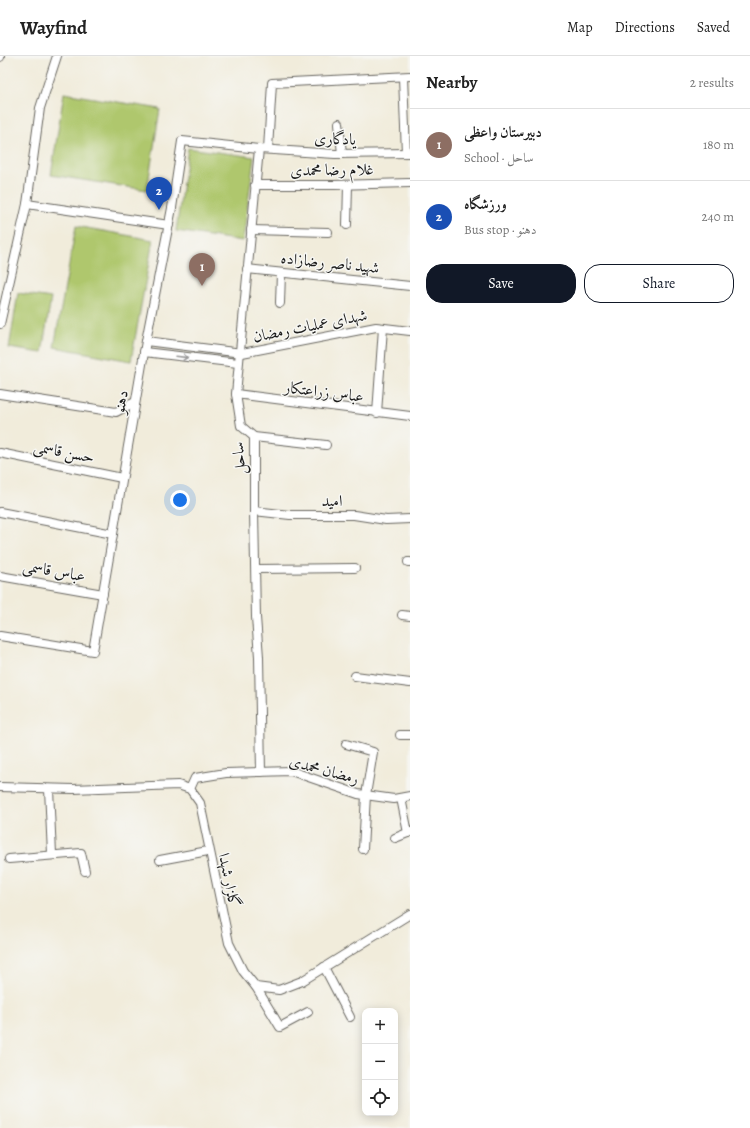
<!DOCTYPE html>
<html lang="en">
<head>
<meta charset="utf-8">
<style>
	body { margin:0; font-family:Alegreya,Amiri,serif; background:#f2f2f2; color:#222 }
	.controls { position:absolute; right:12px; bottom:12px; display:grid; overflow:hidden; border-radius:8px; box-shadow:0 2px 10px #0003 }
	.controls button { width:36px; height:36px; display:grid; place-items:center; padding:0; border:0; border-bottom:1px solid #e0e0e0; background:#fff; color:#222; font:20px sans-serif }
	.you { position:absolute; left:180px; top:444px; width:14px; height:14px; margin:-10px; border:3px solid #fff; border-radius:50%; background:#1a73e8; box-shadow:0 0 0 6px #1a73e833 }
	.badge { display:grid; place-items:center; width:26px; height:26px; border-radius:50%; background:#111827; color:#fff; font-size:13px; font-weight:700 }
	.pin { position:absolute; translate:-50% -33px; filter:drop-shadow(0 1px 2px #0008) }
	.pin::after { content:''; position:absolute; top:21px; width:14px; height:12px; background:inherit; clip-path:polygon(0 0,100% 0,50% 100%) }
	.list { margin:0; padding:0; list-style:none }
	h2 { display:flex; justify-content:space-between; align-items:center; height:52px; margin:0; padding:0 16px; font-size:17px }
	h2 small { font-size:13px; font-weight:400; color:#767676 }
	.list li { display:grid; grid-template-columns:26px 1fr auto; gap:12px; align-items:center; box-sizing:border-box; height:72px; padding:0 16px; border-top:1px solid #e0e0e0 }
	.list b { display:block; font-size:15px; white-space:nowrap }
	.list p { margin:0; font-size:13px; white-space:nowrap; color:#767676 }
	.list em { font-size:13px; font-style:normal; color:#767676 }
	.actions { display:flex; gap:8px; padding:12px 16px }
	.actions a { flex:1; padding:9px 0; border:1px solid #111827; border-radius:16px; text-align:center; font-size:14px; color:#111827 }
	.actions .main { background:#111827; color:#fff }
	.icon { flex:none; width:22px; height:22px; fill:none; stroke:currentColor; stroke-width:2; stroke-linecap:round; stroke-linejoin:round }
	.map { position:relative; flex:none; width:410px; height:1072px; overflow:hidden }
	header { display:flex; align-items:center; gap:24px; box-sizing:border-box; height:56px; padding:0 20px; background:#fff; border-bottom:1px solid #e0e0e0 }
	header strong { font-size:19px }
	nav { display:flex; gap:22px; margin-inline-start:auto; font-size:14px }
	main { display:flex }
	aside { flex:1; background:#fff }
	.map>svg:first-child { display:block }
</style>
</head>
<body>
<header>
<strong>Wayfind</strong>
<nav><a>Map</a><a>Directions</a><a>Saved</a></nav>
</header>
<main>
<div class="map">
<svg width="410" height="1072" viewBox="0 0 410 1072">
	<rect width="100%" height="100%" fill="#f6f6f2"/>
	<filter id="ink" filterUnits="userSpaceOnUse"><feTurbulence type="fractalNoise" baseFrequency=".025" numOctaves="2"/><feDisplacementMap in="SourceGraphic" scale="8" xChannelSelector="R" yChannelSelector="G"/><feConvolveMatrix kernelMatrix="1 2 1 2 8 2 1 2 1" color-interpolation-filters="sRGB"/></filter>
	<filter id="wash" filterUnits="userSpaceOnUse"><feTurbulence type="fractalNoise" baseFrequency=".012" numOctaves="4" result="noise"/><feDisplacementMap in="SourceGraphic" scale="16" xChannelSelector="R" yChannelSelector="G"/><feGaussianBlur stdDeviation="0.9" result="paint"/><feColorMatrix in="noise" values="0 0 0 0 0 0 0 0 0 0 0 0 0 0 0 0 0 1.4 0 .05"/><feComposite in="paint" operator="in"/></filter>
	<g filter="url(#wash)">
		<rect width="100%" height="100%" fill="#f1ecdb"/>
		<g fill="#afc76d" stroke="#667244">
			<path d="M 64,37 L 160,53 L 147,134 L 51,119 Z"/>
			<path d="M 188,92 L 254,101 L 243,185 L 176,175 Z"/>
			<path d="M 76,170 L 153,184 L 131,305 L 54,291 Z"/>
			<path d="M 18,237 L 51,242 L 42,297 L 9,292 Z"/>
		</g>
	</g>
	<g filter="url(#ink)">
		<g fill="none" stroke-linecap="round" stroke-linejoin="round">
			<defs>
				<g id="minor">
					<path d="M 0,1 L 0,0"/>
					<path d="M 403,21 L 406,97"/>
					<path d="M 339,67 L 342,98"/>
					<path d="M 259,93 L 236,338 L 241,370 L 254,381 L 254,455 L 256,561 L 259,601 L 261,716"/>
					<path d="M 268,93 L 272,27 L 410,20"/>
					<path d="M 255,129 L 334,129 L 410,127"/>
					<path d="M 27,148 L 169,169"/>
					<path d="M 347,169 L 348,129"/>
					<path d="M 251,174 L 328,176"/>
					<path d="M 247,213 L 410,230"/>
					<path d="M 280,247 L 281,217"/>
					<path d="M 0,268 L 27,148 L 40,52 L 57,0"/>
					<path d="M 146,285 L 242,297 L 376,271 L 410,275"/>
					<path d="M 144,296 L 238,307"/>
					<path d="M 0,338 L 116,356 L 135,346"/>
					<path d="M 236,338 L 410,360"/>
					<path d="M 377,357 L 383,272"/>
					<path d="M 254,381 L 326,389"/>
					<path d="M 0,397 L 122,422"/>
					<path d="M 254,455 L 290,459 L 354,459 L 386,464 L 410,463"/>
					<path d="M 0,456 L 113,478"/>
					<path d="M 408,506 L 410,506"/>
					<path d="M 256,513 L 355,512"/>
					<path d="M 0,520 L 103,538"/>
					<path d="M 402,559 L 410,560"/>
					<path d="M 0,580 L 93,595 L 146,285 L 172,152 L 182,85 L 259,93 L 335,98 L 410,97"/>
					<path d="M 355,620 L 410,627"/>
					<path d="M 400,679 L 410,679"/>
					<path d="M 346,688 L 373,696 L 366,739 L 363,793"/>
					<path d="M 0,731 L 73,733 L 178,729 L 190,733 L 200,747 L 229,887 L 243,915 L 256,931 L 279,934 L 302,925 L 410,858"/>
					<path d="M 49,733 L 52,798"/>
					<path d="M 190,733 L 195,722 L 226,717 L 291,715 L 358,738 L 394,743 L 410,740"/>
					<path d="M 401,742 L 408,777"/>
					<path d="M 395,782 L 410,776"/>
					<path d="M 9,803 L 81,797 L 85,815"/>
					<path d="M 160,804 L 208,795"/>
					<path d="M 324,911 L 350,961"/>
					<path d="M 256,931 L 280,971 L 308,956"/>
				</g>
			</defs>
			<use href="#minor" stroke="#67655f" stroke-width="10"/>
			<use href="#minor" stroke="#fff" stroke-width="8"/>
		</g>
		<defs><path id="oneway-shaft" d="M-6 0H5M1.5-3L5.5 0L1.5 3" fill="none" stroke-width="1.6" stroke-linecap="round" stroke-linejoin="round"/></defs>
		<use stroke="#999" href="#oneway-shaft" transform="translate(182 301) rotate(7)"/>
	</g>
	<g text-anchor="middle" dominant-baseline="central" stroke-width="3" stroke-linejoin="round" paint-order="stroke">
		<g font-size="16" fill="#1c1c1c" stroke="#f6f6f2">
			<text transform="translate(335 83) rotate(2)">یادگاری</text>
			<text transform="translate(332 114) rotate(-1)">غلام رضا محمدی</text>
			<text transform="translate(330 207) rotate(6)">شهید ناصر رضازاده</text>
			<text transform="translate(310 270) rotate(-11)">شهدای عملیات رمضان</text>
			<text transform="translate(324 336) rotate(7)">عباس زراعتکار</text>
			<text transform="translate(121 346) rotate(-80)">دهنو</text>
			<text transform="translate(64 396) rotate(11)">حسن قاسمی</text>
			<text transform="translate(239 402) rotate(-94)">ساحل</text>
			<text x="332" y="445">امید</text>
			<text transform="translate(54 515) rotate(10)">عباس قاسمی</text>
			<text transform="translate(324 714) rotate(15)">رمضان محمدی</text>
			<text transform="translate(229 824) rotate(78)">گلزار شهدا</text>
		</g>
	</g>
</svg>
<div class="controls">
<button>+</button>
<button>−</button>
<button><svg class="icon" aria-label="locate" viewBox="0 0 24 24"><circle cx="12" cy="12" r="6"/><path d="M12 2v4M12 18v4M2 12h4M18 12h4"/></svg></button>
</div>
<div class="you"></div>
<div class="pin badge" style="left:202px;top:230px;background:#8d6e63">1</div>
<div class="pin badge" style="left:159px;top:154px;background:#1a4fb4">2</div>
</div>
<aside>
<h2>Nearby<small>2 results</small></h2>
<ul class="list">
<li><span class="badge" style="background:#8d6e63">1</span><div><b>دبیرستان واعظی</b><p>School · ساحل</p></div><em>180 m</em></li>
<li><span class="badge" style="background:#1a4fb4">2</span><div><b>ورزشگاه</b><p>Bus stop · دهنو</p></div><em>240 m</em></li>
</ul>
<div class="actions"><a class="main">Save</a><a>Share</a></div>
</aside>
</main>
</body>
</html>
